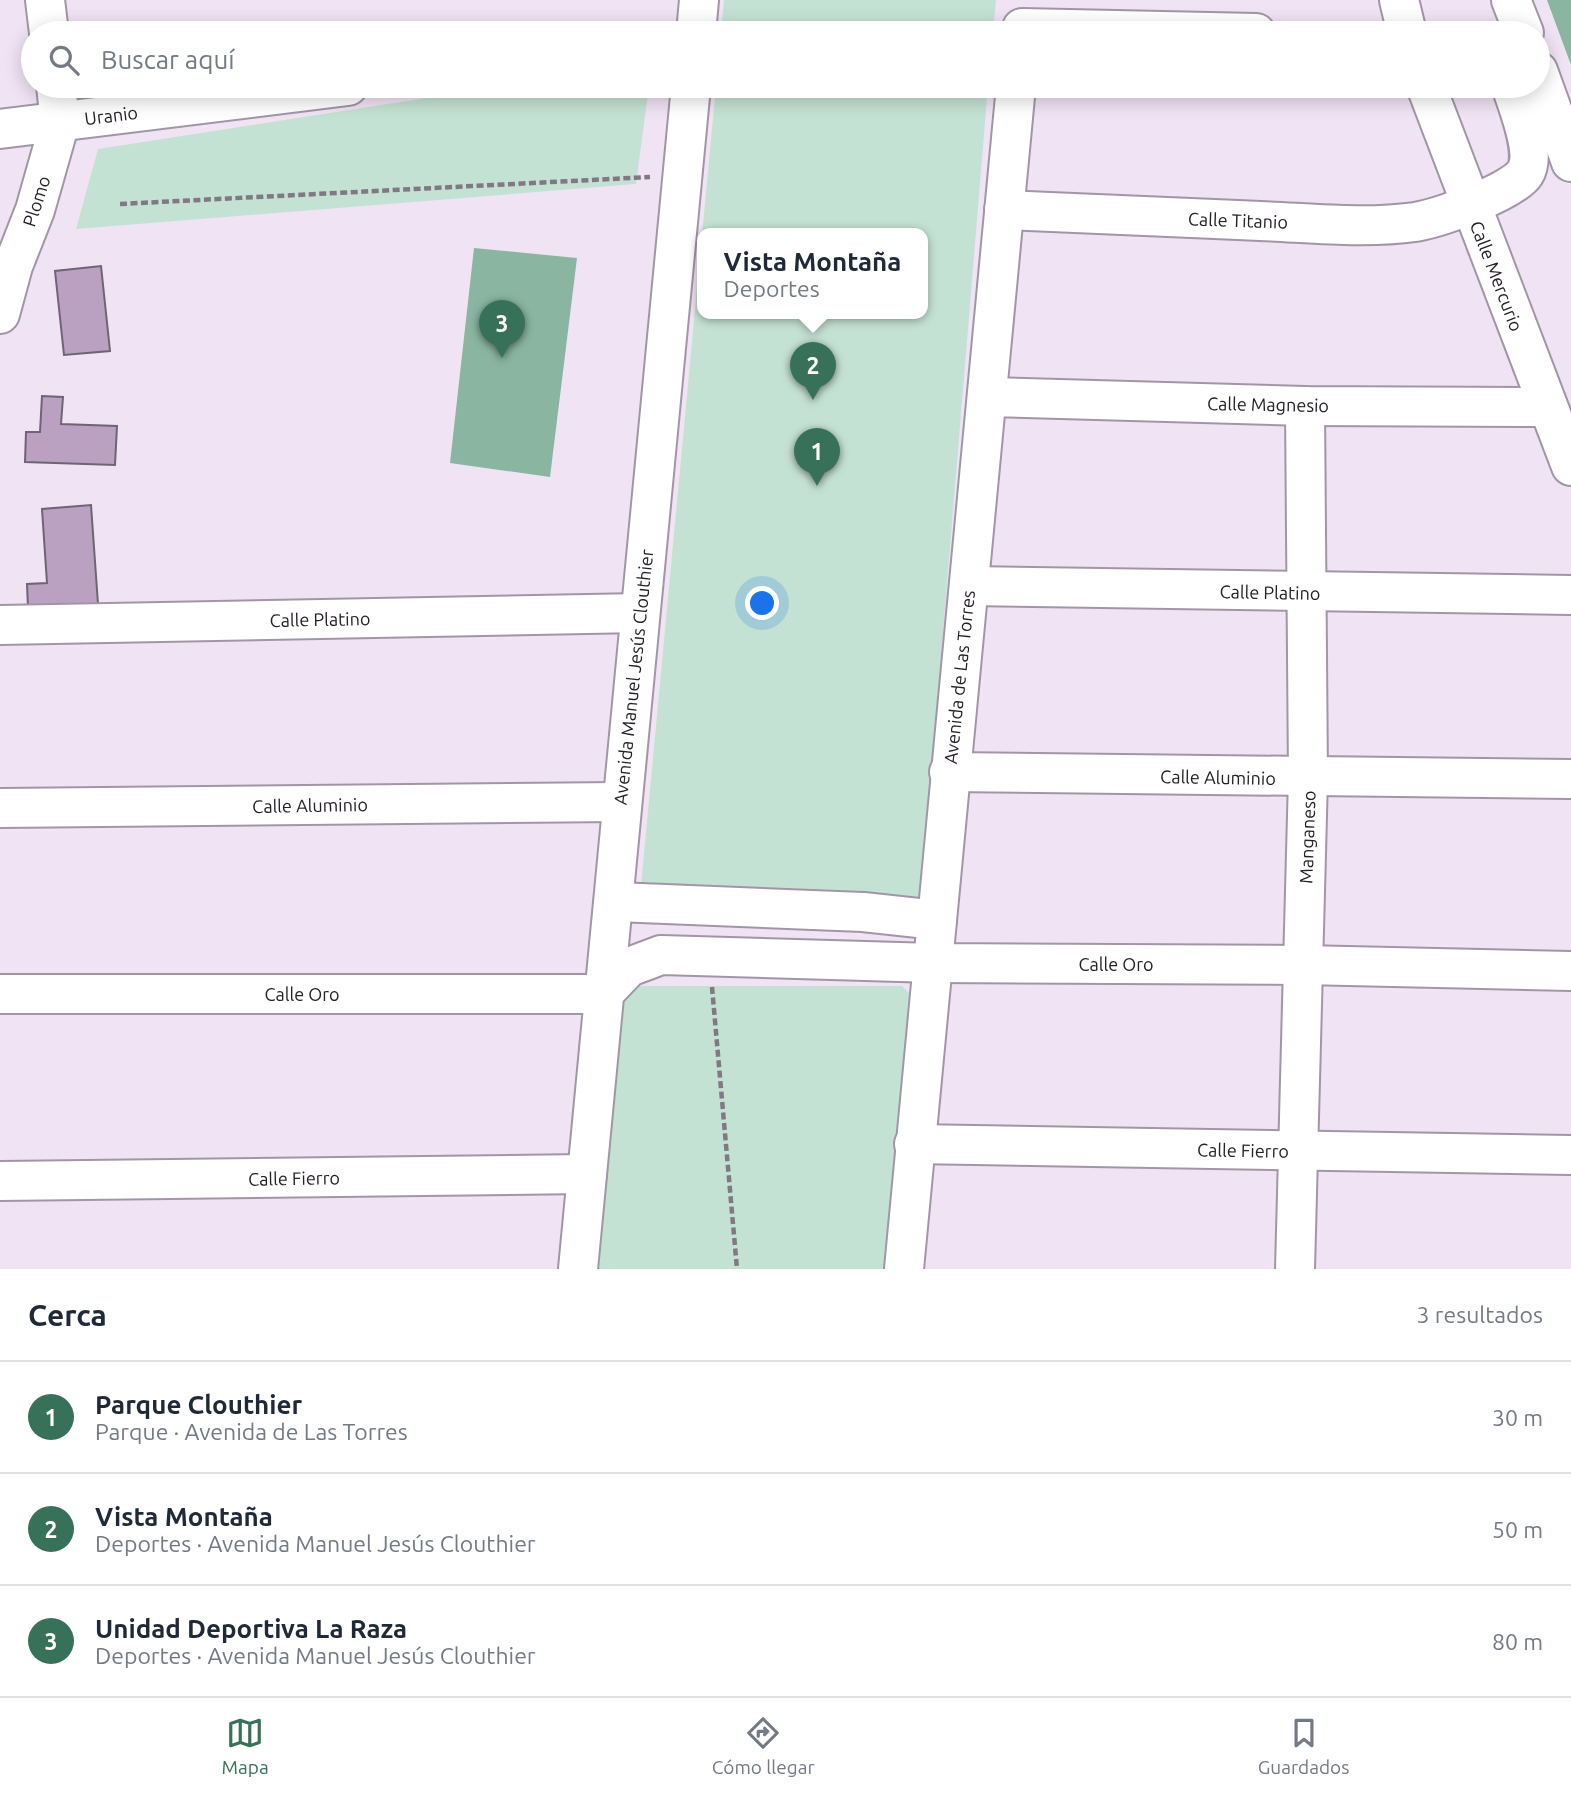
<!DOCTYPE html>
<html lang="es">
<head>
<meta charset="utf-8">
<style>
	body { margin:0; font-family:Ubuntu,sans-serif; background:#f2f2f3; color:#1f2937 }
	.you { position:absolute; left:763px; top:604px; width:24px; height:24px; margin:-18px; border:5px solid #fff; border-radius:50%; background:#1a73e8; box-shadow:0 0 0 10px #1a73e833 }
	.badge { display:grid; place-items:center; width:46px; height:46px; border-radius:50%; background:#38715a; color:#fff; font-size:23px; font-weight:700 }
	.pin { position:absolute; translate:-50% -58px; filter:drop-shadow(0 2px 4px #0008) }
	.pin::after { content:''; position:absolute; top:37px; width:24px; height:21px; background:inherit; clip-path:polygon(0 0,100% 0,50% 100%) }
	.popup { position:absolute; left:697px; top:228px; width:231px; height:91px; box-sizing:border-box; display:grid; place-content:center; border-radius:14px; background:#fff; filter:drop-shadow(0 2px 5px #0005); font-size:23px; white-space:nowrap; color:#747a83 }
	.popup b { font-size:26px; color:#1f2937 }
	.popup::after { content:''; position:absolute; left:50%; top:100%; margin-left:-14px; border:14px solid transparent; border-top-color:#fff }
	.list { margin:0; padding:0; list-style:none }
	h2 { display:flex; justify-content:space-between; align-items:center; height:91px; margin:0; padding:0 28px; font-size:30px }
	h2 small { font-size:23px; font-weight:400; color:#747a83 }
	.list li { display:grid; grid-template-columns:46px 1fr auto; gap:21px; align-items:center; box-sizing:border-box; height:112px; padding:0 28px; border-top:2px solid #e0e1e3 }
	.list b { display:block; font-size:26px; white-space:nowrap }
	.list p { margin:0; font-size:23px; white-space:nowrap; color:#747a83 }
	.list em { font-size:23px; font-style:normal; color:#747a83 }
	.icon { flex:none; width:38px; height:38px; fill:none; stroke:currentColor; stroke-width:2; stroke-linecap:round; stroke-linejoin:round }
	.map { position:relative; flex:none; width:1571px; height:1269px; overflow:hidden }
	.search { position:absolute; background:#fff; box-shadow:0 4px 18px #0003; left:21px; right:21px; top:21px; height:77px; display:flex; align-items:center; gap:18px; box-sizing:border-box; padding:0 24px; border-radius:38px; color:#747a83; font-size:26px }
	.sheet { height:427px; background:#fff }
	nav { display:flex; justify-content:space-around; align-items:center; box-sizing:border-box; height:98px; border-top:2px solid #e0e1e3; background:#fff; font-size:19px; color:#747a83 }
	nav a { display:grid; justify-items:center; gap:4px }
	nav .on { color:#38715a }
	.map>svg:first-child { display:block }
</style>
</head>
<body>
<div class="map">
<svg width="1571" height="1269" viewBox="0 0 1571 1269">
	<rect width="100%" height="100%" fill="#f0e3f4"/>
	<g fill="#c4e2d3" fill-rule="evenodd">
		<path d="M 724,0 L 996,0 L 993,33 L 721,33 Z"/>
		<path d="M 503,86 L 649,86 L 636,184 L 76,229 L 98,149 Z"/>
		<path d="M 716,86 L 988,86 L 921,900 L 641,886 ZM 703,234 L 923,234 L 923,314 L 703,314 Z"/>
		<path d="M 638,986 L 902,986 L 916,1000 L 890,1269 L 598,1269 L 620,1000 Z"/>
	</g>
	<g fill="#8ab5a1">
		<path d="M 1547,0 L 1571,0 L 1571,65 Z"/>
		<path d="M 474,248 L 577,258 L 550,477 L 450,463 Z"/>
	</g>
	<g fill="#baa1c2" stroke="#6f6473" stroke-width="2">
		<path d="M 101,266 L 110,351 L 64,355 L 55,271 Z"/>
		<path d="M 42,396 L 63,397 L 61,424 L 117,426 L 115,465 L 25,462 L 26,432 L 40,432 Z"/>
		<path d="M 91,505 L 98,604 L 28,609 L 27,584 L 47,583 L 42,509 Z"/>
	</g>
	<g fill="none" stroke-linecap="round" stroke-linejoin="round">
		<defs>
			<g id="minor">
				<path d="M 45,0 L 49,33"/>
				<path d="M 1399,0 L 1407,33"/>
				<path d="M 1511,0 L 1524,33"/>
				<path d="M 1022,28 L 1256,33"/>
				<path d="M 696,33 L 699,0"/>
				<path d="M 1538,71 L 1571,162"/>
				<path d="M 1426,86 L 1571,466"/>
				<path d="M 0,129 L 348,86"/>
				<path d="M 1004,210 C 1090,214 1175,217 1260,221 C 1311,223 1365,229 1415,222 C 1439,218 1513,192 1525,173 C 1537,155 1518,106 1511,86"/>
				<path d="M 0,314 L 13,266 L 35,210 L 60,122 L 56,86"/>
				<path d="M 988,397 L 1305,406 L 1548,407"/>
				<path d="M 969,586 L 1571,595"/>
				<path d="M 0,625 L 640,613"/>
				<path d="M 949,772 L 1571,779"/>
				<path d="M 0,808 L 620,802"/>
				<path d="M 616,902 L 863,912 L 937,920"/>
				<path d="M 0,994 L 603,994"/>
				<path d="M 603,994 L 629,967 L 661,955 L 934,963 L 1303,965 L 1571,971"/>
				<path d="M 914,1144 L 1571,1155"/>
				<path d="M 0,1181 L 587,1174"/>
				<path d="M 578,1269 L 691,86"/>
				<path d="M 904,1269 L 1016,86"/>
				<path d="M 1295,1269 L 1308,778 L 1305,406"/>
			</g>
		</defs>
		<use href="#minor" stroke="#a296a6" stroke-width="42"/>
		<g stroke="#807883" stroke-width="4.5" stroke-dasharray="7 3.5" stroke-linecap="butt">
			<path d="M 120,204 L 650,177"/>
			<path d="M 712,987 L 737,1269"/>
		</g>
		<use href="#minor" stroke="#fff" stroke-width="38"/>
	</g>
	<g text-anchor="middle" dominant-baseline="central" stroke-width="7" stroke-linejoin="round" paint-order="stroke">
		<g font-size="18" fill="#252027" stroke="#fff">
			<text transform="translate(111 115) rotate(-7)">Uranio</text>
			<text transform="translate(36 201) rotate(-72)">Plomo</text>
			<text transform="translate(1238 220) rotate(2)">Calle Titanio</text>
			<text transform="translate(1497 276) rotate(69)">Calle Mercurio</text>
			<text transform="translate(1268 404) rotate(1)">Calle Magnesio</text>
			<text transform="translate(1270 592) rotate(1)">Calle Platino</text>
			<text transform="translate(320 619) rotate(-1)">Calle Platino</text>
			<text transform="translate(633 677) rotate(-84)">Avenida Manuel Jesús Clouthier</text>
			<text transform="translate(959 677) rotate(-84)">Avenida de Las Torres</text>
			<text transform="translate(1218 777) rotate(1)">Calle Aluminio</text>
			<text transform="translate(310 805) rotate(-1)">Calle Aluminio</text>
			<text transform="translate(1307 837) rotate(-88)">Manganeso</text>
			<text x="1116" y="964">Calle Oro</text>
			<text x="302" y="994">Calle Oro</text>
			<text transform="translate(1243 1150) rotate(1)">Calle Fierro</text>
			<text transform="translate(294 1178) rotate(-1)">Calle Fierro</text>
		</g>
	</g>
</svg>
<div class="you"></div>
<div class="pin badge" style="left:817px;top:486px">1</div>
<div class="pin badge" style="left:813px;top:400px">2</div>
<div class="popup"><b>Vista Montaña</b>Deportes</div>
<div class="pin badge" style="left:502px;top:358px">3</div>
<div class="search"><svg class="icon" aria-label="search" viewBox="0 0 24 24"><circle cx="10" cy="10" r="6"/><path d="M15 15l6 6"/></svg>Buscar aquí</div>
</div>
<section class="sheet">
<h2>Cerca<small>3 resultados</small></h2>
<ul class="list">
<li><span class="badge">1</span><div><b>Parque Clouthier</b><p>Parque · Avenida de Las Torres</p></div><em>30 m</em></li>
<li><span class="badge">2</span><div><b>Vista Montaña</b><p>Deportes · Avenida Manuel Jesús Clouthier</p></div><em>50 m</em></li>
<li><span class="badge">3</span><div><b>Unidad Deportiva La Raza</b><p>Deportes · Avenida Manuel Jesús Clouthier</p></div><em>80 m</em></li>
</ul>
</section>
<nav>
<a class="on"><svg class="icon" aria-label="map" viewBox="0 0 24 24"><path d="M3 6l6-2 6 2 6-2v14l-6 2-6-2-6 2zM9 4v14M15 6v14"/></svg>Mapa</a>
<a><svg class="icon" aria-label="directions" viewBox="0 0 24 24"><path d="M12 3l9 9-9 9-9-9zM9 14v-3h6M13 9l2 2-2 2"/></svg>Cómo llegar</a>
<a><svg class="icon" aria-label="saved" viewBox="0 0 24 24"><path d="M7 4h10v16l-5-4-5 4z"/></svg>Guardados</a>
</nav>
</body>
</html>
